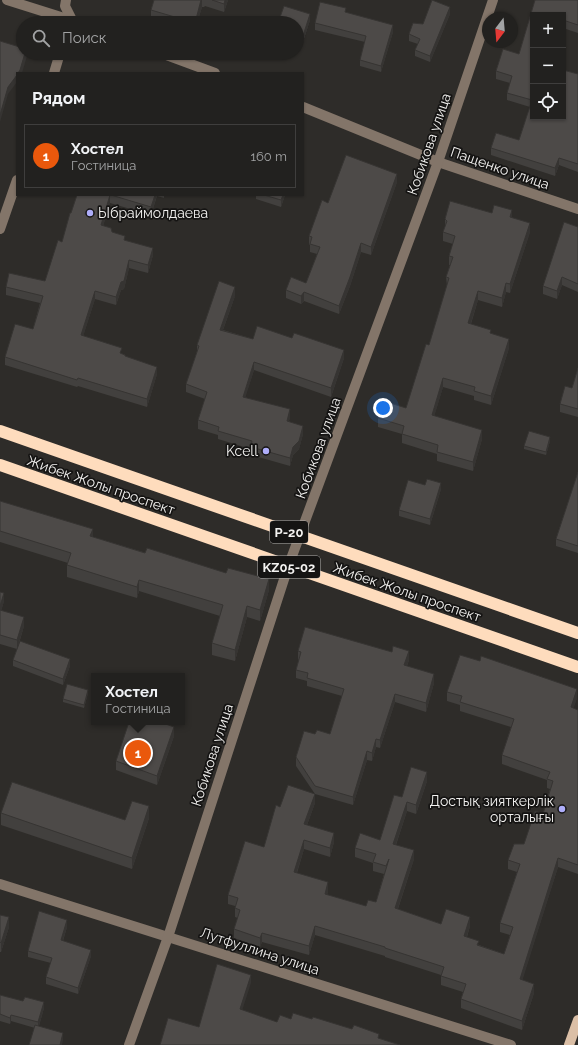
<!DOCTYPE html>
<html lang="ru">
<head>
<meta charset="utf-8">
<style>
	body { margin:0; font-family:Raleway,sans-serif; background:#2a2928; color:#f1f3f6 }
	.controls { position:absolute; right:12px; top:12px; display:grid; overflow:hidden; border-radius:0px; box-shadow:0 1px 3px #0004 }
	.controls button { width:36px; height:36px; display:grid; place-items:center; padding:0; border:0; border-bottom:1px solid #3f3e3d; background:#22211f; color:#f1f3f6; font:20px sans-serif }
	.compass { position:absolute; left:482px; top:12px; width:36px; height:36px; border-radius:50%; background:#22211f; box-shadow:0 1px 3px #0004; rotate:196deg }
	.you { position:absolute; left:383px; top:408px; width:14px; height:14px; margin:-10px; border:3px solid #fff; border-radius:50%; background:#1a73e8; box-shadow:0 0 0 6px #1a73e833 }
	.badge { display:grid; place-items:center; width:26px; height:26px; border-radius:50%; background:#ea580c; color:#fff; font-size:13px; font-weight:700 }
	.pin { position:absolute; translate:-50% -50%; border:2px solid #fff; box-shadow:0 1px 4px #0006 }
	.popup { position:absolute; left:91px; top:673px; width:94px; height:52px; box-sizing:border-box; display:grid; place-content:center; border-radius:0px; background:#22211f; filter:drop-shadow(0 1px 3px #0005); font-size:13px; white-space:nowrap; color:#a2a3a4 }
	.popup b { font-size:15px; color:#f1f3f6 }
	.popup::after { content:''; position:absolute; left:50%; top:100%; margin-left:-8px; border:8px solid transparent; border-top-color:#22211f }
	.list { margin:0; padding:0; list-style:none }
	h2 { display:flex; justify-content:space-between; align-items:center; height:52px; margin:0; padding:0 16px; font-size:17px }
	h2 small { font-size:13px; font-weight:400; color:#a2a3a4 }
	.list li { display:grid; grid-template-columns:26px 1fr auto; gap:12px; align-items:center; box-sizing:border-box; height:64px; margin:0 8px 8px; padding:0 8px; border:1px solid #3f3e3d; border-radius:0px }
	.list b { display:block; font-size:15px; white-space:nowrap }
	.list p { margin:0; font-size:13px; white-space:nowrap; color:#a2a3a4 }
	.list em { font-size:13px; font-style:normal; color:#a2a3a4 }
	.icon { flex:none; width:22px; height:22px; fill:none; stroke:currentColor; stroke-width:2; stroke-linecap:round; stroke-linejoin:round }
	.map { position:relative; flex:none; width:578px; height:1045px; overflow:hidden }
	.search { position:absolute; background:#22211f; box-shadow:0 1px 3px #0004; left:16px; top:16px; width:288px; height:44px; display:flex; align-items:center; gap:10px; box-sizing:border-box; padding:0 14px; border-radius:22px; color:#a2a3a4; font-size:15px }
	.panel { position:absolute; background:#22211f; box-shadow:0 1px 3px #0004; left:16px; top:72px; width:288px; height:124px; border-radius:0px }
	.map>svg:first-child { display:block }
</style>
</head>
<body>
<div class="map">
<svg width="578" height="1045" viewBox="0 0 578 1045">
	<rect width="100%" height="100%" fill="#2e2c29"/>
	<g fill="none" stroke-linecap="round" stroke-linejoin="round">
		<g stroke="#837569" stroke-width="10">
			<path d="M 7,0 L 80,23"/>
			<path d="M 66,0 L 65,6 L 72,20 L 71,23"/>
			<path d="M 161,53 L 215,73"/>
			<path d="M 54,73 L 60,53"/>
			<path d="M 303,107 L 438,162 L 578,209"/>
			<path d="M 0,229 L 17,180"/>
			<path d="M 0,884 L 511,1045"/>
			<path d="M 129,1045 L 168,937 L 288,567 L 438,162 L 493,0"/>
		</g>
		<path stroke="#dbbfa6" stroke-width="10" d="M 569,1045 L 578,1020"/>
		<g stroke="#fedcbd" stroke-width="12">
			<path d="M 0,431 L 578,633"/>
			<path d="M 0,465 L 578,667"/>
		</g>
	</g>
	<g fill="#42403e">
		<path d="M 154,0 L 228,0 L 224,12 L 205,6 L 204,7 L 202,7 L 197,23 L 166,23 L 151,19 L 151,10 Z"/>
		<path d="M 535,0 L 578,0 L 578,33 L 563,28 L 563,15 L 533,15 L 533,117 L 563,117 L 563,70 L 578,74 L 578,172 L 559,165 L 555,176 L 491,155 L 491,148 L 496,133 L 519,140 L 530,107 L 507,100 L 507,93 L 510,83 L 496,79 L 496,71 L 503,49 L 519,54 Z"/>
		<path d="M 346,12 L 393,32 L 381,72 L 360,66 L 360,60 L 365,42 L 315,30 L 315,23 Z"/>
		<path d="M 450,14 L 430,62 L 415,56 L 415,50 L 418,44 L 409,41 L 409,34 L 423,24 Z"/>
		<path d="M 310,20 L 301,48 L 297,47 L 297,23 Z"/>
		<path d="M 397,182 L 371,255 L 361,252 L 350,286 L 339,314 L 304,301 L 301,304 L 286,298 L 286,290 L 306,283 L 317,254 L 310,252 L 310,245 L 309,244 L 309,236 L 328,203 Z"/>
		<path d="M 77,195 L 164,195 L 164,198 L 157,196 L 151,215 L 110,203 L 103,226 L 125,240 L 153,255 L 148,273 L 129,268 L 124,289 L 121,290 L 116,305 L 95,299 L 83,336 L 122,354 L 157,374 L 147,407 L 78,386 L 77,387 L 5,365 L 5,357 L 33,329 L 40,303 L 6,295 L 6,287 L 45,281 L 62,242 Z"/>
		<path d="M 256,195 L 285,195 L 281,207 L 256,199 Z"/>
		<path d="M 492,213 L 512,218 L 530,232 L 510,293 L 506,292 L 502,307 L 478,300 L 471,324 L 491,334 L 509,348 L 491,405 L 474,400 L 474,396 L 443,387 L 434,416 L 482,439 L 473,471 L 437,461 L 437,454 L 402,443 L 402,434 L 378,427 L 378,418 L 406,408 L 429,345 L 447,286 L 446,277 L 450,265 L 449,265 L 449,256 L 453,244 L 443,241 L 443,232 L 445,227 L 445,219 Z"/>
		<path d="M 578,227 L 578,292 L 562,285 L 557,299 L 543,294 L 543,286 Z"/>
		<path d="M 235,296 L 223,330 L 253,339 L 344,358 L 331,397 L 254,370 L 245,397 L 290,417 L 289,421 L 303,434 L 299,449 L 293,455 L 290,466 L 251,455 L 251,449 L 218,439 L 218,435 L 198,429 L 198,420 L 205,399 L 186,392 L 186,384 L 197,352 L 197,345 Z"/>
		<path d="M 578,368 L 578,417 L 560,412 L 560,404 L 572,388 Z"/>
		<path d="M 550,441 L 546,455 L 524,449 L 524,446 Z"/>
		<path d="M 578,472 L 578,553 L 556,546 L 556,539 Z"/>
		<path d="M 425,485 L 441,489 L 430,525 L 399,516 L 399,510 Z"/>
		<path d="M 0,501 L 93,537 L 269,590 L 260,621 L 247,617 L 235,661 L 212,655 L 212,643 L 220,616 L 139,591 L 137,598 L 67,577 L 67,565 L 68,563 L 0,542 Z"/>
		<path d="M 0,592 L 4,601 L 1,611 L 24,626 L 18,647 L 70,666 L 63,685 L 13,666 L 13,660 L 17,649 L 0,644 Z"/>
		<path d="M 298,651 L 409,660 L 407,666 L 434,683 L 426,712 L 395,702 L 380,748 L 376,747 L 372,761 L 367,760 L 353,805 L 315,794 L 296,766 L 296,757 L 315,734 L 330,734 L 342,696 L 307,686 L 307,681 L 296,678 L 296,670 L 299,660 L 298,659 Z"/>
		<path d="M 447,692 L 577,698 L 573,708 L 578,710 L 578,874 L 558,867 L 522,980 L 534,993 L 522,1030 L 461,1008 L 461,999 L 463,992 L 441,985 L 441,975 L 385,957 L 385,956 L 315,935 L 309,955 L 262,942 L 260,947 L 234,938 L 234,929 L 238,918 L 235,917 L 235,906 L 228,904 L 228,895 L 264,847 L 280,807 L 315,803 L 307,825 L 334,842 L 330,857 L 304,849 L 297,873 L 328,891 L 327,895 L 366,906 L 376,902 L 384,874 L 373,871 L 373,863 L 355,857 L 355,848 L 380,840 L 402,797 L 427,781 L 416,814 L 407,811 L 396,845 L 414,859 L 398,909 L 441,924 L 470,926 L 467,937 L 479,945 L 504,954 L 510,935 L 500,932 L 500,923 L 517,872 L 508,869 L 508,860 L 524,844 L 543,814 L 550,789 L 547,788 L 547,780 L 502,764 L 502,755 L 511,727 L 460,711 L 460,705 L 447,701 Z"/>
		<path d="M 88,693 L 84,708 L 63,702 L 63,699 Z"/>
		<path d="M 174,736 L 157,785 L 116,770 L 116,761 Z"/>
		<path d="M 1,813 L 125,820 L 149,818 L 132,869 L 1,825 Z"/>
		<path d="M 0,915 L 9,927 L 1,952 L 0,952 Z"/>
		<path d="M 67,927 L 63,941 L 91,956 L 78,994 L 46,984 L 46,977 L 51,963 L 28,957 L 28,951 Z"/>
		<path d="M 0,995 L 44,1008 L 39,1026 L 63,1040 L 35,1028 L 11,1021 L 10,1024 L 0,1021 Z"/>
	</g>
	<g fill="#363432">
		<path d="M 201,0 L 202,0 L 202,7 L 197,23 L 195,23 Z"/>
		<path d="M 225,0 L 228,0 L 224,12 L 224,4 Z"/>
		<path d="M 450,7 L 450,14 L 430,62 L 430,56 Z"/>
		<path d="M 310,14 L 310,20 L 301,48 L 301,42 Z"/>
		<path d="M 393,25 L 393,32 L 381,72 L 381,66 Z"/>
		<path d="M 25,53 L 27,53 L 27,56 L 22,73 L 18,73 Z"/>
		<path d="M 17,75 L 17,82 L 8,94 L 0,122 L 0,115 L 8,87 Z"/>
		<path d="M 559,158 L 559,165 L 555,176 L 555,168 Z"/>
		<path d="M 397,174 L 397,182 L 371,255 L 371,247 Z"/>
		<path d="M 110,195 L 110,203 L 101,233 L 101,225 Z"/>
		<path d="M 155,195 L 157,195 L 151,215 L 151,207 Z"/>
		<path d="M 283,195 L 285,195 L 281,207 L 281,200 Z"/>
		<path d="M 512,210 L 512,219 L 510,217 Z"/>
		<path d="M 530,223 L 530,232 L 510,293 L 510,284 Z"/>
		<path d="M 361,243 L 361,252 L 350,286 L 339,314 L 339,306 Z"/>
		<path d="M 153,248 L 153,255 L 148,273 L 148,265 Z"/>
		<path d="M 129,260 L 129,268 L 124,289 L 121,290 L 116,305 L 116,297 L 121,282 Z"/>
		<path d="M 562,277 L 562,285 L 557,299 L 557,291 Z"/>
		<path d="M 506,283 L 506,292 L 502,307 L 502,298 Z"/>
		<path d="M 235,287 L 235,296 L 220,338 L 220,330 Z"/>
		<path d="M 95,291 L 95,299 L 81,343 L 81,335 Z"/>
		<path d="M 478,291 L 478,300 L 468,332 L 468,323 Z"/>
		<path d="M 304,292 L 304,301 L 301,304 L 301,296 Z"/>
		<path d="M 509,339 L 509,348 L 491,405 L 491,396 Z"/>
		<path d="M 344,350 L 344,358 L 331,397 L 331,388 Z"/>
		<path d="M 254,362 L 254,370 L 243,405 L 243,397 Z"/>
		<path d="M 157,367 L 157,374 L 147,407 L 147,399 Z"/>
		<path d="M 443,378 L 443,387 L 432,424 L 432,415 Z"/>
		<path d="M 290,409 L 290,417 L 287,429 L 287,421 Z"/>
		<path d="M 303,426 L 303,434 L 299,449 L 293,455 L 290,466 L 290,458 L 293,447 Z"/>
		<path d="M 482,430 L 482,439 L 473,471 L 473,462 Z"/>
		<path d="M 550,437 L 550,441 L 546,455 L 546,452 Z"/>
		<path d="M 441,483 L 441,489 L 430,525 L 430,519 Z"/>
		<path d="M 93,529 L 93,541 L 90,536 Z"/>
		<path d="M 269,579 L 269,590 L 260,621 L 260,610 Z"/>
		<path d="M 139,580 L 139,591 L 137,598 L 137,587 Z"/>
		<path d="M 4,593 L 4,601 L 0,615 L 0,606 Z"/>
		<path d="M 247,606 L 247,617 L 235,661 L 235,650 Z"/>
		<path d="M 24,617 L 24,626 L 17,649 L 17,640 Z"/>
		<path d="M 409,651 L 409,660 L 404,674 L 404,665 Z"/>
		<path d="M 70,659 L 70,666 L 63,685 L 63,679 Z"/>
		<path d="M 434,674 L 434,683 L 426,712 L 426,703 Z"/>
		<path d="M 577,689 L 577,698 L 571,716 L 571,707 Z"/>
		<path d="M 88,690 L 88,693 L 84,708 L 84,705 Z"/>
		<path d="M 395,694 L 395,702 L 380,748 L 380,740 Z"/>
		<path d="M 174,727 L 174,736 L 157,785 L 157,776 Z"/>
		<path d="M 376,739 L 376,747 L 372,761 L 372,753 Z"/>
		<path d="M 367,751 L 367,760 L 353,805 L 353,797 Z"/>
		<path d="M 427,772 L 427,781 L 416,814 L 416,805 Z"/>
		<path d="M 315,794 L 315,803 L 304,833 L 304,824 Z"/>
		<path d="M 407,802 L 407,811 L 393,853 L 393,844 Z"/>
		<path d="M 149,806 L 149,818 L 132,869 L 132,858 Z"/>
		<path d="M 334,833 L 334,842 L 330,857 L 330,848 Z"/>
		<path d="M 304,840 L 304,849 L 294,881 L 294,872 Z"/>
		<path d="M 414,850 L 414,859 L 395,917 L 395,908 Z"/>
		<path d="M 558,858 L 558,867 L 520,988 L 520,979 Z"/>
		<path d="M 328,882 L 328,891 L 325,903 L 325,894 Z"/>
		<path d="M 9,917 L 9,927 L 1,952 L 1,943 Z"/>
		<path d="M 470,917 L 470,926 L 464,945 L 464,936 Z"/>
		<path d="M 67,920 L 67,927 L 61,946 L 61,940 Z"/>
		<path d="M 315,926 L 315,935 L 309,955 L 309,946 Z"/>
		<path d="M 262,933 L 262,942 L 260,947 L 260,938 Z"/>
		<path d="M 91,950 L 91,956 L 78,994 L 78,988 Z"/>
		<path d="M 251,975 L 251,983 L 240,1017 L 240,1009 Z"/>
		<path d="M 534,984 L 534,993 L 522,1030 L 522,1021 Z"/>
		<path d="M 44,1002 L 44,1008 L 38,1029 L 38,1022 Z"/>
		<path d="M 11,1015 L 11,1021 L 10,1024 L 10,1018 Z"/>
		<path d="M 63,1033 L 63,1040 L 62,1045 L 60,1045 Z"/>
	</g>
	<g fill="#4d4a48" stroke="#363432">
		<path d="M 154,0 L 201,0 L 195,23 L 151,10 Z"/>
		<path d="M 212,0 L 225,0 L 224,4 Z"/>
		<path d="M 432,0 L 450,7 L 430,56 L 415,50 L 420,39 L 409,34 L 413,23 L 423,24 Z"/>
		<path d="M 535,0 L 578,0 L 578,25 L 563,20 L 563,15 L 533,15 L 533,117 L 563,117 L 563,70 L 578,74 L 578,164 L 559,158 L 555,168 L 491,148 L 496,133 L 519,140 L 532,100 L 507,93 L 512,76 L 496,71 L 503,49 L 519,54 Z"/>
		<path d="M 320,2 L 346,8 L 345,12 L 393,25 L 381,66 L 360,60 L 366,36 L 315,23 Z"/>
		<path d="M 284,6 L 310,14 L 301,42 L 297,41 L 297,23 L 278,23 Z"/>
		<path d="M 0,41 L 23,48 L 23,53 L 25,53 L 20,70 L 18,73 L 17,73 L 17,75 L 8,87 L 0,115 Z"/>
		<path d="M 346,155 L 397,174 L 371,247 L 361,243 L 350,277 L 339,306 L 304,292 L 301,296 L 286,290 L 291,277 L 306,283 L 320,247 L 310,244 L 312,237 L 309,236 L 322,200 L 328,203 Z"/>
		<path d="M 77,195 L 110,195 L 101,225 L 111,228 L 112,232 L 125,236 L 124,240 L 153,248 L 148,265 L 129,260 L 124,281 L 121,282 L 116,297 L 95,291 L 81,335 L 122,348 L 120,353 L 125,355 L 125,356 L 157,367 L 147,399 L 78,378 L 77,380 L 5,357 L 15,324 L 33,329 L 43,296 L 6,287 L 9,273 L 45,281 L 58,240 L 62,242 L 70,213 L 71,213 Z"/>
		<path d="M 111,195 L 155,195 L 151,207 Z"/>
		<path d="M 264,195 L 283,195 L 281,200 Z"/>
		<path d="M 450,201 L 492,213 L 494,205 L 512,210 L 510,217 L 530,223 L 510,284 L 506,283 L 502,298 L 478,291 L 468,323 L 491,330 L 490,333 L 509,339 L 491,396 L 474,391 L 475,387 L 443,378 L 432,415 L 482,430 L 473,462 L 437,452 L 438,445 L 402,434 L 404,426 L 378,418 L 384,401 L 406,408 L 426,344 L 429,345 L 449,278 L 446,277 L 453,257 L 449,256 L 455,236 L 443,232 L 447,221 L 445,219 Z"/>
		<path d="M 564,222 L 578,227 L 578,284 L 562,277 L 557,291 L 543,286 Z"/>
		<path d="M 219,281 L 235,287 L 220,330 L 253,339 L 257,326 L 292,338 L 294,333 L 344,350 L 331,388 L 254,362 L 243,397 L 290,409 L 287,421 L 303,426 L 299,441 L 293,447 L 290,458 L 251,447 L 252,441 L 218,431 L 219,427 L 198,420 L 207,392 L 186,384 L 199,346 L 197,345 Z"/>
		<path d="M 578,368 L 578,409 L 560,404 L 565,386 L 572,388 Z"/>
		<path d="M 529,431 L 550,437 L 546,452 L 524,446 Z"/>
		<path d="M 578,472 L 578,546 L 556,539 Z"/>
		<path d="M 427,479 L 441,483 L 430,519 L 399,510 L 408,480 L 425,485 Z"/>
		<path d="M 0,501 L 93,529 L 90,536 L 145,553 L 147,548 L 226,573 L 228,568 L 269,579 L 260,610 L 247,606 L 235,650 L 212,643 L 223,605 L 139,580 L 137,587 L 67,565 L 71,553 L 0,531 Z"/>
		<path d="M 0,592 L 4,593 L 0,606 Z"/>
		<path d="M 0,610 L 24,617 L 17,640 L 0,635 Z"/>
		<path d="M 305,627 L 392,652 L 393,646 L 409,651 L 404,665 L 434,674 L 426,703 L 395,694 L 380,740 L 376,739 L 372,753 L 367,751 L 353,797 L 315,786 L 296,757 L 304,731 L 315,734 L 317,730 L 330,734 L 344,689 L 307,678 L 308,673 L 296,670 L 301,652 L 298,651 Z"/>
		<path d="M 20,641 L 70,659 L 63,679 L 13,660 Z"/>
		<path d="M 460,655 L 480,661 L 481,656 L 577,689 L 571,707 L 578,710 L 578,865 L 558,858 L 520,979 L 534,984 L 522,1021 L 461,999 L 466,984 L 441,976 L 444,967 L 385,948 L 385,947 L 315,926 L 309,946 L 262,933 L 260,938 L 234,929 L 240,910 L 235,908 L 238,898 L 228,895 L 245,841 L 264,847 L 276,805 L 280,807 L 288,785 L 315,794 L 304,824 L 334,833 L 330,848 L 304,840 L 294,872 L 328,882 L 325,894 L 366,906 L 368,900 L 376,902 L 389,859 L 386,866 L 373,862 L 376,854 L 355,848 L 360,833 L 380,840 L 394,795 L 402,797 L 411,767 L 427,772 L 416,805 L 407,802 L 393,844 L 414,850 L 395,908 L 441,924 L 446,909 L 470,917 L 464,936 L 479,941 L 477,945 L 504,954 L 513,927 L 500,923 L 520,864 L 508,860 L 514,844 L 524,844 L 535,811 L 543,814 L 553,781 L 547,779 L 550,772 L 502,755 L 514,719 L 460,702 L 462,696 L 447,692 Z"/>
		<path d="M 67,684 L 88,690 L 84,705 L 63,699 Z"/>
		<path d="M 129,722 L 160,722 L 174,727 L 157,776 L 116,761 Z"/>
		<path d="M 12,782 L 125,820 L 132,801 L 149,806 L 132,858 L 1,813 Z"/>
		<path d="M 39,911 L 67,920 L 61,940 L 91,950 L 78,988 L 46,977 L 52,958 L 28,951 Z"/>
		<path d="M 0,915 L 9,917 L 1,943 L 0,942 Z"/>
		<path d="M 217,964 L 251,975 L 240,1009 L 277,1022 L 280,1015 L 291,1019 L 293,1013 L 312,1019 L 313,1017 L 352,1029 L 354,1025 L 379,1034 L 378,1038 L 400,1045 L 160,1045 L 168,1018 L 199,1027 Z"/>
		<path d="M 0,995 L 23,1001 L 25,997 L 44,1002 L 38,1022 L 11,1015 L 10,1018 L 0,1014 Z"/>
		<path d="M 35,1025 L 63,1033 L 60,1045 L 29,1045 Z"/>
	</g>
	<g fill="#afaefa" stroke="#151413" stroke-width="1.5">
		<circle cx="90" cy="213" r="4"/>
		<circle cx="266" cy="451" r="4"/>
		<circle cx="562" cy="809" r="4"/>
	</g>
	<g text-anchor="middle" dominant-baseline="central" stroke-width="3.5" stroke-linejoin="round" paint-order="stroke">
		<g fill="#151413" stroke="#b0afae" stroke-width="1">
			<rect x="270" y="521" width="38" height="22" rx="3"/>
			<rect x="258" y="556" width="62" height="22" rx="3"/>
		</g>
		<g font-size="13" font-weight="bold" fill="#f3f2f0">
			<text x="289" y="532">Р-20</text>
			<text x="289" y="567">KZ05-02</text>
		</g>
		<g font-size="14" fill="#f3f2f0" stroke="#151413">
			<text transform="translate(429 144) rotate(-71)">Кобикова улица</text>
			<text transform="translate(500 168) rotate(19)">Пащенко улица</text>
			<text transform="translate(318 448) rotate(-70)">Кобикова улица</text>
			<text transform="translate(101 485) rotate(19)">Жибек Жолы проспект</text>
			<text transform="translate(407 592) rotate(19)">Жибек Жолы проспект</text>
			<text transform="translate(212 755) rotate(-72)">Кобикова улица</text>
			<text transform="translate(260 951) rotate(18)">Лутфуллина улица</text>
		</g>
		<g font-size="14" fill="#f3f2f0" stroke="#151413" text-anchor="end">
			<text x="98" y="213" text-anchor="start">Ыбраймолдаева</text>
			<text x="258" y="451">Kcell</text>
			<text x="554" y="801">Достық зияткерлік<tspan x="554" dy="16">орталығы</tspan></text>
		</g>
	</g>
</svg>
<div class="controls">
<button>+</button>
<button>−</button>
<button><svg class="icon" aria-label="locate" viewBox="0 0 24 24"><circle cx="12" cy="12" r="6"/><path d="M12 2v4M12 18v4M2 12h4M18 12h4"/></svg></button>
</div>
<svg class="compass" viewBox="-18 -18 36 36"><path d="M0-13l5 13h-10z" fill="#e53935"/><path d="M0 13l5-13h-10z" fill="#a2a3a4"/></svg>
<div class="you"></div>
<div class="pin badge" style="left:138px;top:753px">1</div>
<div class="popup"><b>Хостел</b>Гостиница</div>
<div class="search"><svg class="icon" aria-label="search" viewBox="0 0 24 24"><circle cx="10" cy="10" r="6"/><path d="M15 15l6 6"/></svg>Поиск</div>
<section class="panel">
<h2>Рядом<small></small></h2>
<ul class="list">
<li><span class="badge">1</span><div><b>Хостел</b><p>Гостиница</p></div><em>160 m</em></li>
</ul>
</section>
</div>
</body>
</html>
